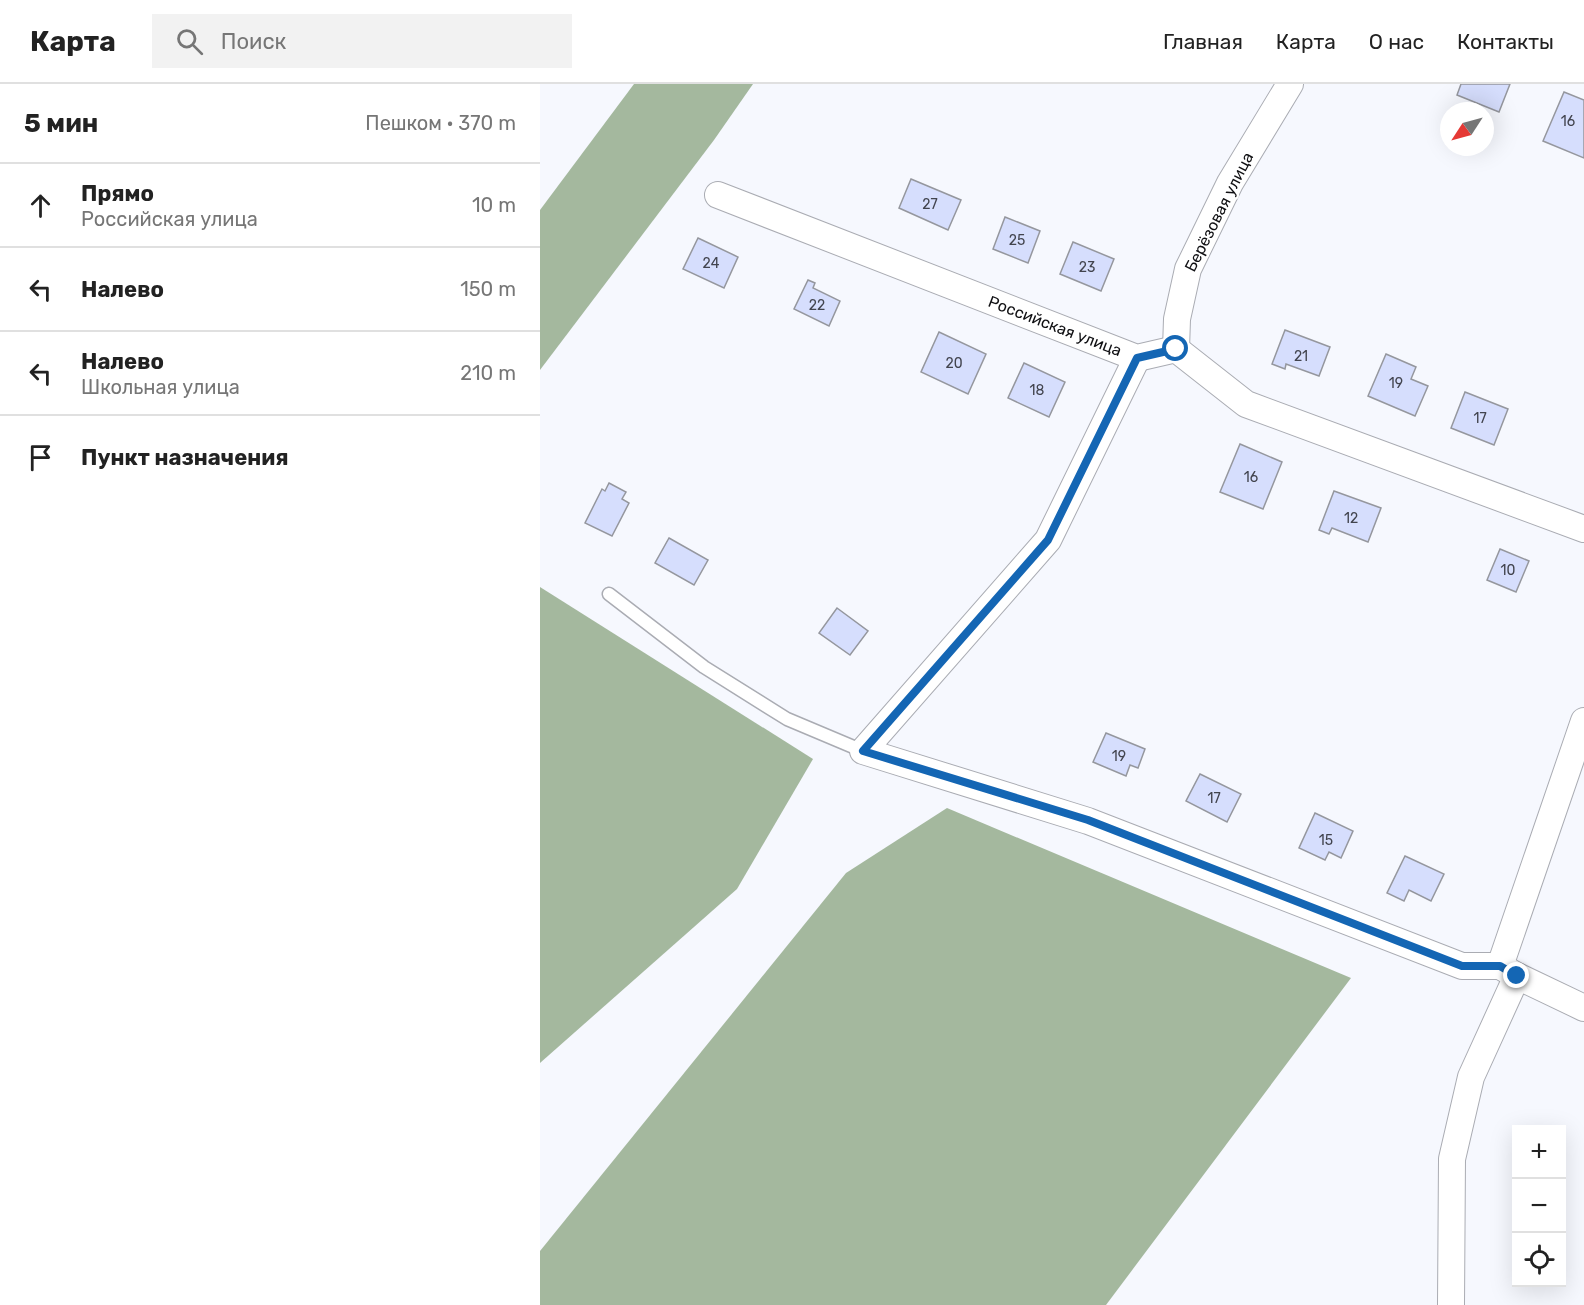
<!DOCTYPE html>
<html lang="ru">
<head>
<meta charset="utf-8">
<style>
	body { margin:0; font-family:Rubik,sans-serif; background:#f2f2f2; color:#222 }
	.controls { position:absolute; right:18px; bottom:18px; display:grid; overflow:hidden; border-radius:0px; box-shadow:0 6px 24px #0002 }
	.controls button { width:54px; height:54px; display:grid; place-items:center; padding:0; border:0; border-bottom:2px solid #e0e0e0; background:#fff; color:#222; font:30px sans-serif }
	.compass { position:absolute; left:900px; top:18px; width:54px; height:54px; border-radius:50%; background:#fff; box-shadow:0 6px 24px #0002; rotate:234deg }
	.stop { position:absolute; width:18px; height:18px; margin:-14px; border:4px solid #1466b4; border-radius:50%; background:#fff }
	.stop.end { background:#1466b4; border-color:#fff; box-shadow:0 2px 6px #0008 }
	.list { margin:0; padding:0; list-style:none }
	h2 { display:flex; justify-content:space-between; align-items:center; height:78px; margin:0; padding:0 24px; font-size:26px }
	h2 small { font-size:20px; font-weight:400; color:#767676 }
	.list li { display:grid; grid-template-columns:39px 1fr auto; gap:18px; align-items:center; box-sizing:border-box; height:84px; padding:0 24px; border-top:2px solid #e0e0e0 }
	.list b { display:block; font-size:22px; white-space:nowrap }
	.list p { margin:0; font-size:20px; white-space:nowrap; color:#767676 }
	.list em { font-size:20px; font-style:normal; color:#767676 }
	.icon { flex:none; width:33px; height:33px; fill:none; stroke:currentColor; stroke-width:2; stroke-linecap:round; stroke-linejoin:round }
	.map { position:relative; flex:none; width:1044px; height:1221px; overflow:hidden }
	header { display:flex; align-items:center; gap:36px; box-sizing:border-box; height:84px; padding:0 30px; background:#fff; border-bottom:2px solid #e0e0e0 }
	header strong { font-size:28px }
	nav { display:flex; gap:33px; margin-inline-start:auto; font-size:21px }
	.search { width:420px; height:54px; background:#f2f2f2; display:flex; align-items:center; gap:15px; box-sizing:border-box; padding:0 21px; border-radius:0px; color:#767676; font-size:22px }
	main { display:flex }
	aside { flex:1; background:#fff }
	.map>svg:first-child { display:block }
</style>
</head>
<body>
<header>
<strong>Карта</strong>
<div class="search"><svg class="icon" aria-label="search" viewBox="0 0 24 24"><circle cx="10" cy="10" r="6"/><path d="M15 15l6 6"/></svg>Поиск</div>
<nav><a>Главная</a><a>Карта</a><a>О нас</a><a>Контакты</a></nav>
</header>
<main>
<aside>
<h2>5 мин<small>Пешком · 370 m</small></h2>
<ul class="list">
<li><svg class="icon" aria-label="ahead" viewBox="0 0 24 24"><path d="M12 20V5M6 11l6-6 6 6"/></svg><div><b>Прямо</b><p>Российская улица</p></div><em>10 m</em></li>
<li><svg class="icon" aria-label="left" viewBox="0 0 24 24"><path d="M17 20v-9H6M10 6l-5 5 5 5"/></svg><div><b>Налево</b></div><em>150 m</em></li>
<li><svg class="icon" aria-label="left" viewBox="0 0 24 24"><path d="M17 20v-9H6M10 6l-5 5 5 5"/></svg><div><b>Налево</b><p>Школьная улица</p></div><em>210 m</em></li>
<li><svg class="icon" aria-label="arrive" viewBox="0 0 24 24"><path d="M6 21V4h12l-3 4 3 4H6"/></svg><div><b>Пункт назначения</b></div></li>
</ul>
</aside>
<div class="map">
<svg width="1044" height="1221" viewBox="0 0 1044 1221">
	<rect width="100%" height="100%" fill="#f6f8fe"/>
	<g fill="#a4b89e">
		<path d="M 94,0 L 213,0 L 174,56 L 0,286 L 0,126 Z"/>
		<path d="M 0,503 L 273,675 L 197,805 L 0,979 Z"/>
		<path d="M 407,724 L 811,894 L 566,1221 L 0,1221 L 0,1167 L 306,789 Z"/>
	</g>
	<g fill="#d6defd" stroke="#95979e" stroke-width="1.5">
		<path d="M 921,0 L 970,0 L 959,28 L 917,11 Z"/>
		<path d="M 1024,8 L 1044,16 L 1044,74 L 1003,57 Z"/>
		<path d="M 371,95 L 421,116 L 408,146 L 359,124 Z"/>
		<path d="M 465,133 L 500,147 L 488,179 L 453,165 Z"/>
		<path d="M 158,154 L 198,173 L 184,204 L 143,185 Z"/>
		<path d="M 533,158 L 574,175 L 561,207 L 520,190 Z"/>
		<path d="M 268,196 L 275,199 L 273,204 L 300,217 L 289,242 L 254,225 Z"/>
		<path d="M 745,246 L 790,263 L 779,292 L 746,280 L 745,285 L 732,280 Z"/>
		<path d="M 399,248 L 446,270 L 428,310 L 381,288 Z"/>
		<path d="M 846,270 L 876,283 L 871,295 L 888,302 L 875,332 L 828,312 Z"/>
		<path d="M 484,279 L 525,298 L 509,333 L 468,314 Z"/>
		<path d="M 925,308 L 968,325 L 954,361 L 911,344 Z"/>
		<path d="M 700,360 L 742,378 L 723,425 L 680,408 Z"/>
		<path d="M 69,399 L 86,408 L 82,415 L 89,419 L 72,452 L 45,439 L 62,405 L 65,407 Z"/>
		<path d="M 794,407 L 841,424 L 828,458 L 792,444 L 789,450 L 779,446 Z"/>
		<path d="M 129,454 L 168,476 L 154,501 L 115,479 Z"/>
		<path d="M 960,465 L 989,477 L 976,508 L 947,496 Z"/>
		<path d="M 297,524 L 328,547 L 310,571 L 279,549 Z"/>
		<path d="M 566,649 L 605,665 L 598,684 L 590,681 L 586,692 L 553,678 Z"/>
		<path d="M 660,690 L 701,710 L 687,738 L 646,717 Z"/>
		<path d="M 775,729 L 813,747 L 801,774 L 789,768 L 785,776 L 759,764 Z"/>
		<path d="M 865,772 L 904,790 L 891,817 L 869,806 L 864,817 L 847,809 Z"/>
	</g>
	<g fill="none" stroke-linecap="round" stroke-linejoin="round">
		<defs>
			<path id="service" d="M 69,510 L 164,583 L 247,635 L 323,667"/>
			<g id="minor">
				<path d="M 178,111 L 597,274 L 636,265 L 706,320 L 1044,445"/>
				<path d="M 636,265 L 637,235 L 648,185 L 690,99 L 750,0"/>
				<path d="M 597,274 L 508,456 L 323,667 L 548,737 L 922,882 L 960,882 L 977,892 L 1044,924"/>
				<path d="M 960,882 L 1044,637"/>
				<path d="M 911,1221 L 912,1075 L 931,993 L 977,892"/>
			</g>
		</defs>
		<use href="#service" stroke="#aaacb3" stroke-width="15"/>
		<use href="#minor" stroke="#aaacb3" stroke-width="28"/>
		<use href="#service" stroke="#fff" stroke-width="12"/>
		<use href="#minor" stroke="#fff" stroke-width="26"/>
	</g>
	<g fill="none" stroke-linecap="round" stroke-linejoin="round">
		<path stroke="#1466b4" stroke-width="8" d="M 636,265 L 597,274 L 508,456 L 323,667 L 548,736 L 922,882 L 960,882 L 977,892"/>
	</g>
	<g text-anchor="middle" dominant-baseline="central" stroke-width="4.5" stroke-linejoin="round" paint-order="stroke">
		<g font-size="14" fill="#42444e">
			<text x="1028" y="37">16</text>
			<text x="390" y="120">27</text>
			<text x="477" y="156">25</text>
			<text x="171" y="179">24</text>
			<text x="547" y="183">23</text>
			<text x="277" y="221">22</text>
			<text x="761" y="272">21</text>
			<text x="414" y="279">20</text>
			<text x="856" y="299">19</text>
			<text x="497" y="306">18</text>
			<text x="940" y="334">17</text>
			<text x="711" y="393">16</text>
			<text x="811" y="434">12</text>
			<text x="968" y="486">10</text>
			<text x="579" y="672">19</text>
			<text x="674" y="714">17</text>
			<text x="786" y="756">15</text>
		</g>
		<g font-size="16" fill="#101013" stroke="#fff">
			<text transform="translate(679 128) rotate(-63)">Берёзовая улица</text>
			<text transform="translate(515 242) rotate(21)">Российская улица</text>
		</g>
	</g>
</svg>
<div class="controls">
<button>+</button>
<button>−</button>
<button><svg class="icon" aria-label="locate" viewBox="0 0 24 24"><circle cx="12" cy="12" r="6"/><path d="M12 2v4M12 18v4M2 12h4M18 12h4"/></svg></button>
</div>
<svg class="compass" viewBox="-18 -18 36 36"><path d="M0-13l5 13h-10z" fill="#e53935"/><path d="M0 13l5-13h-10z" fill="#767676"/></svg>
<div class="stop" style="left:636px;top:265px"></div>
<div class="stop end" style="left:977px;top:892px"></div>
</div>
</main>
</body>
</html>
